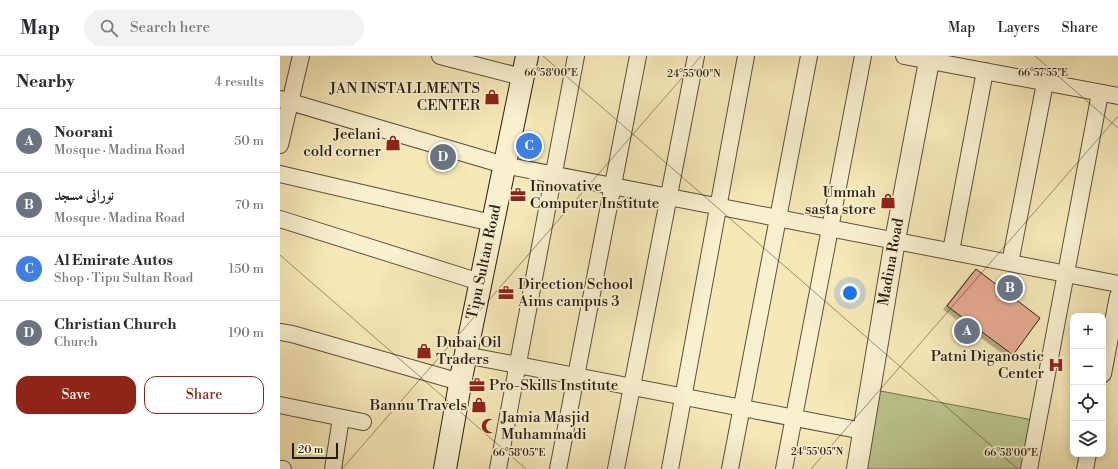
<!DOCTYPE html>
<html lang="en">
<head>
<meta charset="utf-8">
<style>
	body { margin:0; font-family:"Libre Bodoni",Amiri,serif; background:#f2f2f3; color:#2b2b33 }
	.controls { position:absolute; right:12px; bottom:12px; display:grid; overflow:hidden; border-radius:8px; box-shadow:0 2px 10px #0003 }
	.controls button { width:36px; height:36px; display:grid; place-items:center; padding:0; border:0; border-bottom:1px solid #e1e1e2; background:#fff; color:#2b2b33; font:20px sans-serif }
	.scale { position:absolute; left:12px; bottom:10px; width:46px; box-sizing:border-box; padding-left:4px; border:2px solid #271d12; border-top:0; font-size:11px; line-height:14px; white-space:nowrap; color:#271d12; -webkit-text-stroke:3px #f9f0d0; paint-order:stroke }
	.you { position:absolute; left:570px; top:237px; width:14px; height:14px; margin:-10px; border:3px solid #fff; border-radius:50%; background:#1a73e8; box-shadow:0 0 0 6px #1a73e833 }
	.badge { display:grid; place-items:center; width:26px; height:26px; border-radius:50%; background:#8f2418; color:#fff; font-size:13px; font-weight:700 }
	.pin { position:absolute; translate:-50% -50%; border:2px solid #fff; box-shadow:0 1px 4px #0006 }
	.list { margin:0; padding:0; list-style:none }
	h2 { display:flex; justify-content:space-between; align-items:center; height:52px; margin:0; padding:0 16px; font-size:17px }
	h2 small { font-size:13px; font-weight:400; color:#7c7c81 }
	.list li { display:grid; grid-template-columns:26px 1fr auto; gap:12px; align-items:center; box-sizing:border-box; height:64px; padding:0 16px; border-top:1px solid #e1e1e2 }
	.list b { display:block; font-size:15px; white-space:nowrap }
	.list p { margin:0; font-size:13px; white-space:nowrap; color:#7c7c81 }
	.list em { font-size:13px; font-style:normal; color:#7c7c81 }
	.actions { display:flex; gap:8px; padding:12px 16px }
	.actions a { flex:1; padding:9px 0; border:1px solid #8f2418; border-radius:12px; text-align:center; font-size:14px; color:#8f2418 }
	.actions .main { background:#8f2418; color:#fff }
	.icon { flex:none; width:22px; height:22px; fill:none; stroke:currentColor; stroke-width:2; stroke-linecap:round; stroke-linejoin:round }
	.map { position:relative; flex:none; width:838px; height:413px; overflow:hidden }
	header { display:flex; align-items:center; gap:24px; box-sizing:border-box; height:56px; padding:0 20px; background:#fff; border-bottom:1px solid #e1e1e2 }
	header strong { font-size:19px }
	nav { display:flex; gap:22px; margin-inline-start:auto; font-size:14px }
	.search { width:280px; height:36px; background:#f2f2f3; display:flex; align-items:center; gap:10px; box-sizing:border-box; padding:0 14px; border-radius:22px; color:#7c7c81; font-size:15px }
	main { display:flex }
	aside { flex:1; background:#fff }
	.map>svg:first-child { display:block }
</style>
</head>
<body>
<header>
<strong>Map</strong>
<div class="search"><svg class="icon" aria-label="search" viewBox="0 0 24 24"><circle cx="10" cy="10" r="6"/><path d="M15 15l6 6"/></svg>Search here</div>
<nav><a>Map</a><a>Layers</a><a>Share</a></nav>
</header>
<main>
<aside>
<h2>Nearby<small>4 results</small></h2>
<ul class="list">
<li><span class="badge" style="background:#6b7280">A</span><div><b>Noorani</b><p>Mosque · Madina Road</p></div><em>50 m</em></li>
<li><span class="badge" style="background:#6b7280">B</span><div><b>نورانی مسجد</b><p>Mosque · Madina Road</p></div><em>70 m</em></li>
<li><span class="badge" style="background:#3f7fe0">C</span><div><b>Al Emirate Autos</b><p>Shop · Tipu Sultan Road</p></div><em>150 m</em></li>
<li><span class="badge" style="background:#6b7280">D</span><div><b>Christian Church</b><p>Church</p></div><em>190 m</em></li>
</ul>
<div class="actions"><a class="main">Save</a><a>Share</a></div>
</aside>
<div class="map">
<svg width="838" height="413" viewBox="0 0 838 413">
	<defs>
		<filter id="shadow"><feDropShadow dx="-3.5" dy="3.5" stdDeviation="0" flood-color="#0004"/></filter>
	</defs>
	<rect width="100%" height="100%" fill="#f6e8b7"/>
	<filter id="stains"><feTurbulence type="fractalNoise" baseFrequency=".005" numOctaves="4"/><feColorMatrix values="0 0 0 0 .2 0 0 0 0 .09 0 0 0 0 .02 0 0 0 .5 -.17"/></filter>
	<radialGradient id="worn" r=".72"><stop offset=".6" stop-color="#630" stop-opacity="0"/><stop offset="1" stop-color="#630" stop-opacity=".3"/></radialGradient>
	<path fill="#bcc68e" stroke="#727250" d="M 590,333 L 758,365 L 749,413 L 577,413 Z"/>
	<path fill="#e8ab94" stroke="#271d12" filter="url(#shadow)" d="M 696,213 L 760,262 L 733,299 L 667,250 Z"/>
	<g fill="none" stroke-linecap="round" stroke-linejoin="round">
		<defs>
			<g id="minor">
				<path d="M 160,0 L 242,21"/>
				<path d="M 624,0 L 838,40"/>
				<path d="M 0,43 L 224,109 L 838,228"/>
				<path d="M 0,89 L 21,0"/>
				<path d="M 0,118 L 212,167"/>
				<path d="M 0,163 L 200,226"/>
				<path d="M 671,195 L 705,15"/>
				<path d="M 730,207 L 765,27"/>
				<path d="M 0,276 L 12,278 L 180,326"/>
				<path d="M 185,299 L 583,375"/>
				<path d="M 823,318 L 838,240"/>
				<path d="M 0,349 L 83,366"/>
				<path d="M 0,413 L 3,413"/>
				<path d="M 53,413 L 61,362"/>
				<path d="M 218,413 L 296,0"/>
				<path d="M 278,413 L 358,0"/>
				<path d="M 336,413 L 416,0"/>
				<path d="M 390,413 L 466,0"/>
				<path d="M 450,413 L 529,0"/>
				<path d="M 504,413 L 583,0"/>
				<path d="M 749,413 L 820,37"/>
				<path d="M 805,413 L 808,398"/>
			</g>
			<path id="tertiary" d="M 577,413 L 615,184 L 650,0"/>
			<path id="secondary" d="M 165,413 L 182,317 L 247,0"/>
		</defs>
		<use href="#minor" stroke="#5b503b" stroke-width="18"/>
		<use href="#tertiary" stroke="#5b503b" stroke-width="22"/>
		<use href="#secondary" stroke="#271d12" stroke-width="24"/>
		<use href="#minor" stroke="#f9f0d0" stroke-width="16"/>
		<use href="#tertiary" stroke="#f9f0d0" stroke-width="20"/>
		<use href="#secondary" stroke="#f9f0d0" stroke-width="22"/>
	</g>
	<path fill="none" stroke="#271d12" stroke-width="1" stroke-opacity="0.45" d="M 263,0 L 738,413M 755,0 L 838,72M 0,199 L 246,413M 62,413 L 421,0M 531,413 L 838,60"/>
	<defs>
		<symbol id="shop-bare" viewBox="-9 -9 18 18"><path d="M-5-2.5h2.3a2.7 3.5 0 0 1 5.4 0H5L5.5 6h-11ZM-1.5-2.5h3a1.5 2.3 0 0 0-3 0Z" fill="#8f2418" stroke="#f9f0d0" stroke-width="2.5" paint-order="stroke"/></symbol>
		<symbol id="office-bare" viewBox="-9 -9 18 18"><path d="M-6-3h4V-5.5h4V-3h4V5H-6ZM-1-4.5V-3h2v-1.5ZM-6 0V1H6V0Z" fill="#8f2418" stroke="#f9f0d0" stroke-width="2.5" paint-order="stroke"/></symbol>
		<symbol id="hospital-bare" viewBox="-9 -9 18 18"><path d="M-5-5h3v3.5h4V-5h3V5h-3V1.5h-4V5h-3Z" fill="#8f2418" stroke="#f9f0d0" stroke-width="2.5" paint-order="stroke"/></symbol>
		<symbol id="mosque-bare" viewBox="-9 -9 18 18"><path d="M3.5-4.9A6 6 0 1 0 3.5 4.9A5 5 0 1 1 3.5-4.9Z" fill="#8f2418" stroke="#f9f0d0" stroke-width="2.5" paint-order="stroke"/></symbol>
	</defs>
	<g fill-rule="evenodd">
		<use href="#shop-bare" x="201" y="30" width="22" height="22"/>
		<use href="#shop-bare" x="102" y="76" width="22" height="22"/>
		<use href="#office-bare" x="227" y="128" width="22" height="22"/>
		<use href="#shop-bare" x="597" y="134" width="22" height="22"/>
		<use href="#office-bare" x="215" y="226" width="22" height="22"/>
		<use href="#shop-bare" x="133" y="284" width="22" height="22"/>
		<use href="#hospital-bare" x="765" y="298" width="22" height="22"/>
		<use href="#office-bare" x="186" y="318" width="22" height="22"/>
		<use href="#shop-bare" x="188" y="338" width="22" height="22"/>
		<use href="#mosque-bare" x="198" y="359" width="22" height="22"/>
	</g>
	<g text-anchor="middle" dominant-baseline="central" stroke-width="3.5" stroke-linejoin="round" paint-order="stroke">
		<g font-size="15" fill="#271d12" stroke="#f9f0d0" text-anchor="end">
			<text x="200" y="32">JAN INSTALLMENTS<tspan x="200" dy="17">CENTER</tspan></text>
			<text x="101" y="78">Jeelani<tspan x="101" dy="17">cold corner</tspan></text>
			<text x="250" y="130" text-anchor="start">Innovative<tspan x="250" dy="17">Computer Institute</tspan></text>
			<text x="596" y="136">Ummah<tspan x="596" dy="17">sasta store</tspan></text>
			<text x="238" y="228" text-anchor="start">Direction School<tspan x="238" dy="17">Aims campus 3</tspan></text>
			<text x="156" y="286" text-anchor="start">Dubai Oil<tspan x="156" dy="17">Traders</tspan></text>
			<text x="764" y="300">Patni Diganostic<tspan x="764" dy="17">Center</tspan></text>
			<text x="209" y="329" text-anchor="start">Pro-Skills Institute</text>
			<text x="187" y="349">Bannu Travels</text>
			<text x="221" y="361" text-anchor="start">Jamia Masjid<tspan x="221" dy="17">Muhammadi</tspan></text>
		</g>
		<g font-size="15" fill="#271d12" stroke="#f9f0d0">
			<text transform="translate(204 206) rotate(-78)">Tipu Sultan Road</text>
			<text transform="translate(611 206) rotate(-80)">Madina Road</text>
		</g>
	</g>
	<g font-size="10" text-anchor="middle" fill="#271d12" stroke="#f9f0d0" stroke-width="3.5" stroke-linejoin="round" paint-order="stroke">
		<text x="271" y="20">66°58'00"E</text>
		<text x="763" y="20">66°57'55"E</text>
		<text x="414" y="21">24°55'00"N</text>
		<text x="537" y="399">24°55'05"N</text>
		<text x="239" y="400">66°58'05"E</text>
		<text x="731" y="400">66°58'00"E</text>
	</g>
	<rect width="100%" height="100%" filter="url(#stains)"/>
	<rect width="100%" height="100%" fill="url(#worn)"/>
</svg>
<div class="controls">
<button>+</button>
<button>−</button>
<button><svg class="icon" aria-label="locate" viewBox="0 0 24 24"><circle cx="12" cy="12" r="6"/><path d="M12 2v4M12 18v4M2 12h4M18 12h4"/></svg></button>
<button><svg class="icon" aria-label="layers" viewBox="0 0 24 24"><path d="M12 4l9 5-9 5-9-5zM3 14l9 5 9-5"/></svg></button>
</div>
<div class="scale">20 m</div>
<div class="you"></div>
<div class="pin badge" style="left:687px;top:275px;background:#6b7280">A</div>
<div class="pin badge" style="left:730px;top:232px;background:#6b7280">B</div>
<div class="pin badge" style="left:249px;top:90px;background:#3f7fe0">C</div>
<div class="pin badge" style="left:163px;top:101px;background:#6b7280">D</div>
</div>
</main>
</body>
</html>
